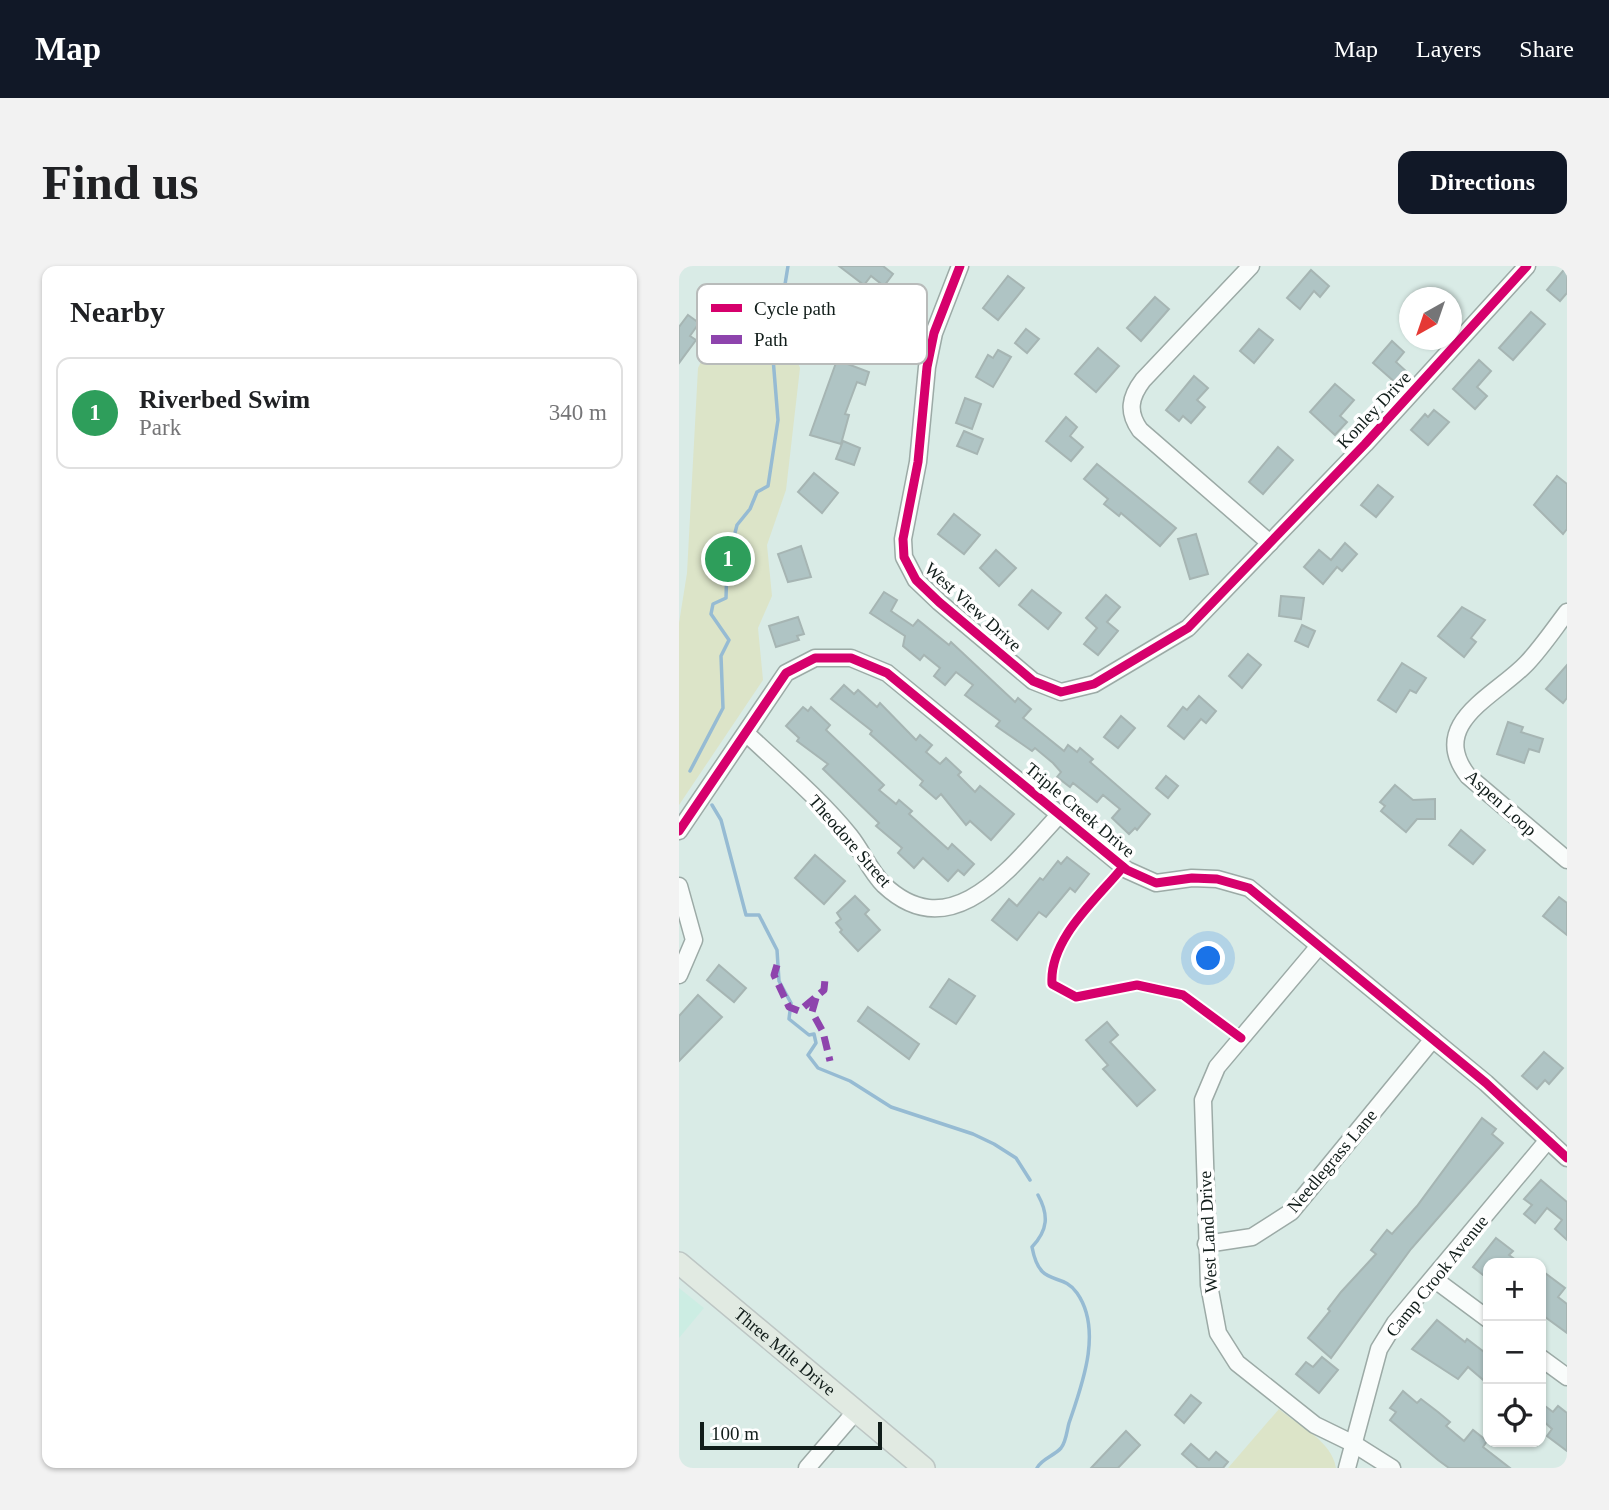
<!DOCTYPE html>
<html lang="en">
<head>
<meta charset="utf-8">
<style>
	body { margin:0; font-family:"Times New Roman",serif; background:#f2f2f2; color:#202124 }
	.controls { position:absolute; right:21px; bottom:21px; display:grid; overflow:hidden; border-radius:14px; box-shadow:0 2px 5px #0004 }
	.controls button { width:63px; height:63px; display:grid; place-items:center; padding:0; border:0; border-bottom:2px solid #e0e0e0; background:#fff; color:#202124; font:35px sans-serif }
	.compass { position:absolute; left:720px; top:21px; width:63px; height:63px; border-radius:50%; background:#fff; box-shadow:0 2px 5px #0004; rotate:220deg }
	.scale { position:absolute; left:21px; bottom:18px; width:182px; box-sizing:border-box; padding-left:7px; border:4px solid #111d1a; border-top:0; font-size:19px; line-height:24px; white-space:nowrap; color:#111d1a; -webkit-text-stroke:5px #fff; paint-order:stroke }
	.you { position:absolute; left:530px; top:693px; width:24px; height:24px; margin:-18px; border:5px solid #fff; border-radius:50%; background:#1a73e8; box-shadow:0 0 0 10px #1a73e833 }
	.badge { display:grid; place-items:center; width:46px; height:46px; border-radius:50%; background:#111827; color:#fff; font-size:23px; font-weight:700 }
	.pin { position:absolute; translate:-50% -50%; border:4px solid #fff; box-shadow:0 2px 7px #0006 }
	.list { margin:0; padding:0; list-style:none }
	h2 { display:flex; justify-content:space-between; align-items:center; height:91px; margin:0; padding:0 28px; font-size:30px }
	h2 small { font-size:23px; font-weight:400; color:#757577 }
	.list li { display:grid; grid-template-columns:46px 1fr auto; gap:21px; align-items:center; box-sizing:border-box; height:112px; margin:0 14px 14px; padding:0 14px; border:2px solid #e0e0e0; border-radius:14px }
	.list b { display:block; font-size:26px; white-space:nowrap }
	.list p { margin:0; font-size:23px; white-space:nowrap; color:#757577 }
	.list em { font-size:23px; font-style:normal; color:#757577 }
	.icon { flex:none; width:38px; height:38px; fill:none; stroke:currentColor; stroke-width:2; stroke-linecap:round; stroke-linejoin:round }
	.map { position:relative; flex:none; width:888px; height:1202px; overflow:hidden; border-radius:14px }
	header { display:flex; align-items:center; gap:42px; box-sizing:border-box; height:98px; padding:0 35px; background:#111827; color:#fff }
	header strong { font-size:33px }
	nav { display:flex; gap:38px; margin-inline-start:auto; font-size:24px }
	.intro { display:flex; align-items:center; justify-content:space-between; box-sizing:border-box; height:168px; padding:0 42px }
	h1 { margin:0; font-size:49px }
	.button { padding:18px 32px; border-radius:14px; background:#111827; color:#fff; font-size:24px; font-weight:700 }
	main { display:flex; gap:42px; padding:0 42px }
	aside { flex:1; background:#fff; border-radius:14px; box-shadow:0 2px 5px #0004 }
	.map>svg:first-child { display:block }
</style>
</head>
<body>
<header>
<strong>Map</strong>
<nav><a>Map</a><a>Layers</a><a>Share</a></nav>
</header>
<div class="intro"><h1>Find us</h1><a class="button">Directions</a></div>
<main>
<aside>
<h2>Nearby<small></small></h2>
<ul class="list">
<li><span class="badge" style="background:#2e9e5b">1</span><div><b>Riverbed Swim</b><p>Park</p></div><em>340 m</em></li>
</ul>
</aside>
<div class="map">
<svg width="888" height="1202" viewBox="0 0 888 1202">
	<rect width="100%" height="100%" fill="#d9ebe6"/>
	<path fill="#ccede3" d="M 0,1022 L 25,1042 L 0,1072 Z"/>
	<g fill="#dce4c8">
		<path d="M 45,49 L 109,73 L 121,102 L 107,224 L 88,279 L 93,330 L 79,362 L 84,414 L 0,539 L 0,357 L 8,307 L 19,102 Z"/>
		<path d="M 600,1143 C 620,1160 653,1175 657,1202 L 549,1202 Z"/>
	</g>
	<g fill="none" stroke-linecap="round" stroke-linejoin="round">
		<g stroke="#96bbd3" stroke-width="3.5">
			<path d="M 11,505 L 44,442 L 42,390 L 50,374 L 32,348 L 34,338 L 47,332 L 48,298 L 58,259 L 71,243 L 78,226 L 89,220 L 99,154 L 94,92 L 109,0"/>
			<path d="M 33,539 L 42,554 L 67,649 L 80,649 L 98,684 L 100,715 L 112,737 L 110,753 L 130,769 L 135,768 L 137,777 L 129,789 L 139,802 L 171,815 L 212,841 L 294,868 L 315,878 L 337,892 L 351,914"/>
			<path d="M 358,1202 C 362,1193 375,1190 382,1182 C 387,1176 388,1164 390,1157 C 403,1119 424,1064 398,1027 C 382,1004 361,1024 353,981 C 369,964 370,949 359,929"/>
		</g>
	</g>
	<g fill="#afc4c4" stroke="#a6b5b3" stroke-width="2">
		<path d="M 160,0 L 204,0 L 214,8 L 205,20 L 192,10 L 185,19 Z"/>
		<path d="M 888,0 L 888,27 L 881,35 L 868,24 Z"/>
		<path d="M 632,4 L 650,20 L 641,31 L 635,25 L 621,43 L 608,32 Z"/>
		<path d="M 329,10 L 345,22 L 319,54 L 304,42 Z"/>
		<path d="M 476,31 L 490,43 L 462,75 L 448,62 Z"/>
		<path d="M 852,46 L 866,58 L 834,94 L 820,82 Z"/>
		<path d="M 9,49 L 20,57 L 11,70 L 17,74 L 0,97 L 0,61 Z"/>
		<path d="M 347,63 L 360,73 L 348,87 L 336,77 Z"/>
		<path d="M 580,63 L 594,74 L 575,97 L 561,85 Z"/>
		<path d="M 713,75 L 725,86 L 717,96 L 728,106 L 718,118 L 694,97 Z"/>
		<path d="M 419,82 L 440,100 L 417,126 L 396,108 Z"/>
		<path d="M 319,84 L 332,91 L 314,121 L 297,111 L 309,89 L 314,92 Z"/>
		<path d="M 158,94 L 190,106 L 186,119 L 178,116 L 166,148 L 170,149 L 162,178 L 131,169 Z"/>
		<path d="M 800,94 L 812,105 L 798,121 L 808,130 L 796,143 L 774,123 Z"/>
		<path d="M 515,110 L 529,122 L 518,134 L 526,141 L 512,157 L 504,150 L 500,155 L 487,144 Z"/>
		<path d="M 656,118 L 675,134 L 661,150 L 668,156 L 656,169 L 631,146 Z"/>
		<path d="M 286,132 L 302,138 L 293,163 L 277,157 Z"/>
		<path d="M 755,144 L 770,156 L 749,179 L 732,164 L 746,148 L 749,151 Z"/>
		<path d="M 387,151 L 398,161 L 391,170 L 404,181 L 392,195 L 367,175 Z"/>
		<path d="M 285,165 L 304,173 L 298,188 L 278,180 Z"/>
		<path d="M 164,175 L 181,182 L 175,199 L 157,193 Z"/>
		<path d="M 599,181 L 614,194 L 584,228 L 570,216 Z"/>
		<path d="M 418,198 L 497,262 L 481,280 L 442,247 L 440,250 L 425,238 L 429,233 L 405,213 Z"/>
		<path d="M 135,207 L 159,227 L 143,247 L 119,226 Z"/>
		<path d="M 878,210 L 888,218 L 888,263 L 884,268 L 855,239 Z"/>
		<path d="M 699,219 L 714,231 L 697,251 L 682,239 Z"/>
		<path d="M 275,248 L 301,269 L 285,288 L 259,268 Z"/>
		<path d="M 517,268 L 529,308 L 511,313 L 499,273 Z"/>
		<path d="M 666,277 L 678,288 L 663,305 L 658,301 L 644,318 L 625,301 L 640,284 L 652,294 Z"/>
		<path d="M 122,280 L 132,311 L 109,316 L 99,288 Z"/>
		<path d="M 317,284 L 337,302 L 320,320 L 301,302 Z"/>
		<path d="M 353,324 L 382,347 L 369,363 L 340,339 Z"/>
		<path d="M 205,326 L 218,334 L 212,345 L 234,360 L 239,354 L 270,379 L 272,376 L 336,436 L 339,432 L 352,443 L 344,452 L 385,485 L 389,479 L 398,486 L 401,482 L 414,493 L 411,496 L 471,548 L 458,564 L 456,562 L 450,568 L 433,552 L 441,543 L 424,529 L 418,536 L 394,517 L 391,521 L 378,511 L 382,506 L 374,497 L 356,482 L 353,485 L 317,460 L 321,455 L 286,429 L 294,419 L 277,406 L 266,419 L 255,410 L 261,402 L 245,389 L 241,394 L 224,380 L 226,370 L 191,347 Z"/>
		<path d="M 427,329 L 441,341 L 428,356 L 439,365 L 419,389 L 405,378 L 418,362 L 407,352 Z"/>
		<path d="M 602,330 L 625,332 L 622,353 L 600,350 Z"/>
		<path d="M 783,341 L 806,354 L 792,372 L 797,376 L 785,391 L 759,370 Z"/>
		<path d="M 119,351 L 125,368 L 118,370 L 120,374 L 97,381 L 90,360 Z"/>
		<path d="M 623,359 L 636,365 L 629,381 L 616,375 Z"/>
		<path d="M 569,388 L 582,399 L 563,422 L 550,410 Z"/>
		<path d="M 723,397 L 747,412 L 737,427 L 731,424 L 717,446 L 699,434 Z"/>
		<path d="M 888,399 L 888,432 L 884,437 L 867,423 Z"/>
		<path d="M 165,419 L 175,428 L 179,424 L 198,441 L 201,437 L 237,474 L 241,469 L 253,479 L 247,486 L 261,498 L 267,492 L 282,506 L 279,509 L 296,526 L 301,520 L 335,548 L 312,574 L 291,555 L 287,559 L 262,528 L 257,533 L 241,519 L 244,515 L 191,468 L 193,465 L 152,433 Z"/>
		<path d="M 520,430 L 537,445 L 527,457 L 522,453 L 505,473 L 489,460 L 504,441 L 508,444 Z"/>
		<path d="M 124,441 L 129,445 L 132,441 L 151,459 L 147,464 L 205,519 L 200,524 L 217,538 L 220,534 L 233,545 L 230,548 L 269,583 L 273,578 L 295,598 L 285,609 L 279,604 L 269,615 L 244,592 L 235,602 L 219,587 L 223,582 L 197,560 L 200,557 L 144,503 L 149,498 L 118,475 L 120,472 L 107,460 Z"/>
		<path d="M 442,450 L 456,462 L 439,482 L 425,471 Z"/>
		<path d="M 829,456 L 844,461 L 842,466 L 864,473 L 860,486 L 850,483 L 845,497 L 818,488 Z"/>
		<path d="M 487,510 L 499,520 L 489,532 L 477,522 Z"/>
		<path d="M 716,519 L 734,534 L 756,533 L 756,553 L 738,553 L 727,566 L 702,545 L 706,540 L 701,536 Z"/>
		<path d="M 782,564 L 806,584 L 794,598 L 770,579 Z"/>
		<path d="M 136,589 L 166,615 L 145,638 L 116,612 Z"/>
		<path d="M 388,591 L 410,608 L 396,626 L 391,622 L 367,651 L 360,646 L 338,674 L 313,654 L 330,633 L 338,640 L 361,612 L 364,614 L 379,595 L 382,598 Z"/>
		<path d="M 176,630 L 190,644 L 186,648 L 201,664 L 179,685 L 161,666 L 163,664 L 157,657 L 162,653 L 158,647 Z"/>
		<path d="M 880,631 L 888,637 L 888,669 L 864,650 Z"/>
		<path d="M 40,699 L 67,722 L 55,736 L 28,714 Z"/>
		<path d="M 270,713 L 296,730 L 277,758 L 251,741 Z"/>
		<path d="M 19,729 L 43,751 L 0,795 L 0,750 Z"/>
		<path d="M 189,741 L 240,778 L 230,793 L 179,755 Z"/>
		<path d="M 428,756 L 439,769 L 431,776 L 476,824 L 458,840 L 424,803 L 429,799 L 407,774 Z"/>
		<path d="M 865,786 L 884,802 L 870,818 L 866,814 L 858,823 L 843,810 Z"/>
		<path d="M 803,852 L 817,863 L 813,868 L 824,877 L 732,983 L 652,1092 L 629,1072 L 651,1045 L 649,1043 L 662,1026 L 697,988 L 692,984 L 708,964 L 713,968 L 738,940 Z"/>
		<path d="M 862,914 L 888,936 L 888,974 L 876,963 L 883,954 L 868,942 L 856,957 L 845,948 L 853,939 L 845,933 Z"/>
		<path d="M 817,972 L 834,985 L 830,989 L 841,997 L 809,997 L 809,1013 L 794,1001 Z"/>
		<path d="M 862,1004 L 886,1022 L 879,1031 L 888,1038 L 888,1067 L 862,1048 Z"/>
		<path d="M 758,1054 L 786,1076 L 788,1073 L 809,1089 L 809,1118 L 789,1101 L 779,1113 L 733,1083 Z"/>
		<path d="M 643,1091 L 659,1104 L 640,1127 L 617,1108 L 627,1096 L 634,1101 Z"/>
		<path d="M 724,1125 L 738,1137 L 742,1133 L 759,1146 L 771,1156 L 767,1160 L 785,1175 L 794,1164 L 808,1175 L 804,1181 L 831,1202 L 770,1202 L 759,1194 L 711,1154 L 717,1146 L 711,1142 Z"/>
		<path d="M 512,1129 L 522,1137 L 505,1157 L 496,1149 Z"/>
		<path d="M 862,1137 L 874,1146 L 879,1140 L 888,1147 L 888,1185 L 868,1170 L 873,1163 L 862,1153 Z"/>
		<path d="M 447,1165 L 461,1179 L 439,1202 L 412,1202 Z"/>
		<path d="M 512,1178 L 530,1194 L 537,1186 L 549,1196 L 544,1202 L 519,1202 L 503,1188 Z"/>
	</g>
	<g fill="none" stroke-linecap="round" stroke-linejoin="round">
		<defs>
			<g id="minor">
				<path d="M 281,0 L 255,67 L 248,101 L 239,196 L 224,273 L 225,291 L 237,314 L 260,336 L 354,415 L 382,426 L 415,418 L 509,362 L 686,178 L 848,0"/>
				<path d="M 572,0 L 464,114 C 451,131 448,146 461,164 L 591,277"/>
				<path d="M 888,346 C 875,363 863,381 848,397 C 817,430 748,457 789,510 L 888,594"/>
				<path d="M 68,468 C 103,501 141,533 171,570 C 183,585 191,605 205,619 C 275,685 337,594 382,547"/>
				<path d="M 0,565 L 107,407 L 136,392 L 172,392 L 208,407 L 448,604 L 477,617 L 513,612 L 538,613 L 570,622 L 807,817 L 888,892"/>
				<path d="M 0,620 L 15,674 L 0,709"/>
				<path d="M 640,680 L 538,801 L 524,834 L 530,1019 L 539,1067 L 558,1097 L 636,1159 L 675,1178 L 713,1202"/>
				<path d="M 527,978 L 573,971 L 612,946 L 754,773"/>
				<path d="M 755,1013 L 809,1053"/>
				<path d="M 862,1092 L 888,1111"/>
				<path d="M 128,1202 L 177,1145"/>
				<path d="M 668,1202 L 700,1083 L 716,1057 L 869,874"/>
			</g>
			<g id="major">
				<path id="s1" d="M 0,997 L 245,1202"/>
			</g>
		</defs>
		<use href="#minor" stroke="#9caaa6" stroke-width="19"/>
		<use href="#major" stroke="#bdc6c4" stroke-width="24"/>
		<use href="#minor" stroke="#f9fcfb" stroke-width="16"/>
		<use href="#major" stroke="#e1eae2" stroke-width="21"/>
		<g stroke="#8e44ad" stroke-width="7" stroke-dasharray="14 7" stroke-linecap="butt">
			<path d="M 98,699 L 95,709 L 110,741 L 120,745 L 145,724 L 146,713"/>
			<path d="M 137,732 L 133,746 L 144,766 L 151,795"/>
		</g>
		<defs>
			<g id="cycleway">
				<path d="M 281,0 L 255,67 L 248,101 L 239,196 L 224,273 L 225,291 L 237,314 L 260,336 L 354,415 L 382,426 L 415,418 L 509,362 L 686,178 L 848,0"/>
				<path d="M 0,565 L 107,407 L 136,392 L 172,392 L 208,407 L 448,604 L 477,617 L 513,612 L 538,613 L 570,622 L 807,817 L 888,892"/>
				<path d="M 444,601 C 417,634 370,673 373,718 L 397,731 L 458,719 L 504,729 L 562,772"/>
			</g>
		</defs>
		<use href="#cycleway" stroke="#fff" stroke-width="13"/>
		<use href="#cycleway" stroke="#d6006c" stroke-width="9"/>
	</g>
	<g text-anchor="middle" dominant-baseline="central" stroke-width="7" stroke-linejoin="round" paint-order="stroke">
		<g font-size="18" fill="#111d1a" stroke="#fff">
			<text transform="translate(695 144) rotate(-47)">Konley Drive</text>
			<text transform="translate(294 341) rotate(42)">West View Drive</text>
			<text transform="translate(822 537) rotate(42)">Aspen Loop</text>
			<text transform="translate(401 544) rotate(40)">Triple Creek Drive</text>
			<text transform="translate(171 575) rotate(49)">Theodore Street</text>
			<text transform="translate(653 895) rotate(-50)">Needlegrass Lane</text>
			<text transform="translate(529 966) rotate(-93)">West Land Drive</text>
			<text transform="translate(758 1010) rotate(-51)">Camp Crook Avenue</text>
			<text stroke="none"><textPath href="#s1" startOffset="138">Three Mile Drive</textPath></text>
		</g>
	</g>
	<rect x="18" y="18" width="230" height="80" rx="10" fill="#fff" stroke="#b8bbba" stroke-width="2"/>
	<rect x="32" y="38" width="31" height="8" fill="#d6006c"/>
	<rect x="32" y="69" width="31" height="9" fill="#8e44ad"/>
	<g font-size="19" fill="#111d1a">
		<text x="75" y="49">Cycle path</text>
		<text x="75" y="80">Path</text>
	</g>
</svg>
<div class="controls">
<button>+</button>
<button>−</button>
<button><svg class="icon" aria-label="locate" viewBox="0 0 24 24"><circle cx="12" cy="12" r="6"/><path d="M12 2v4M12 18v4M2 12h4M18 12h4"/></svg></button>
</div>
<svg class="compass" viewBox="-18 -18 36 36"><path d="M0-13l5 13h-10z" fill="#e53935"/><path d="M0 13l5-13h-10z" fill="#757577"/></svg>
<div class="scale">100 m</div>
<div class="you"></div>
<div class="pin badge" style="left:49px;top:293px;background:#2e9e5b">1</div>
</div>
</main>
</body>
</html>
